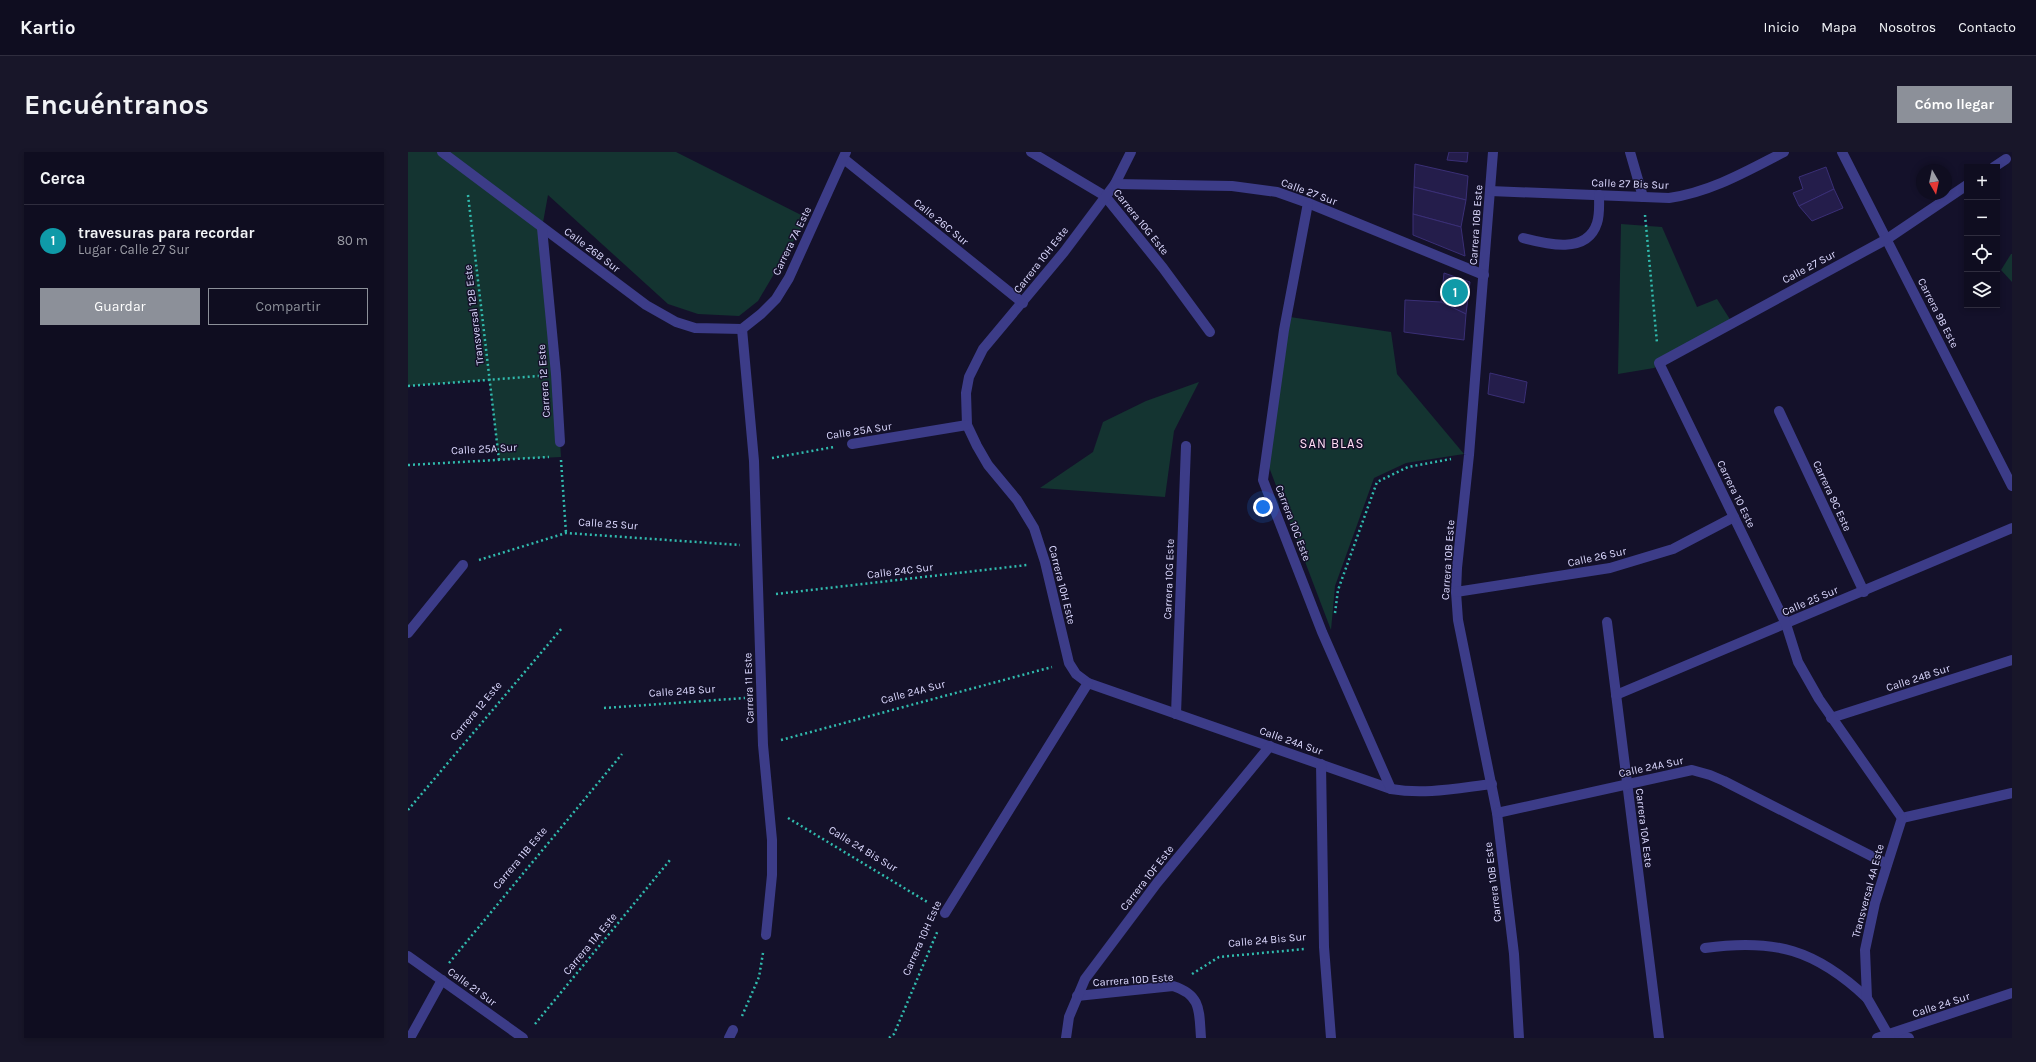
<!DOCTYPE html>
<html lang="es">
<head>
<meta charset="utf-8">
<style>
	body { margin:0; font-family:Karla,sans-serif; background:#181629; color:#f1f3f6 }
	.controls { position:absolute; right:12px; top:12px; display:grid; overflow:hidden; border-radius:0px; box-shadow:0 2px 6px #0003 }
	.controls button { width:36px; height:36px; display:grid; place-items:center; padding:0; border:0; border-bottom:1px solid #2f2d3e; background:#0f0d20; color:#f1f3f6; font:20px sans-serif }
	.compass { position:absolute; left:1508px; top:12px; width:36px; height:36px; border-radius:50%; background:#0f0d20; box-shadow:0 2px 6px #0003; rotate:171deg }
	.you { position:absolute; left:855px; top:355px; width:14px; height:14px; margin:-10px; border:3px solid #fff; border-radius:50%; background:#1a73e8; box-shadow:0 0 0 6px #1a73e833 }
	.badge { display:grid; place-items:center; width:26px; height:26px; border-radius:50%; background:#8c9099; color:#fff; font-size:13px; font-weight:700 }
	.pin { position:absolute; translate:-50% -50%; border:2px solid #fff; box-shadow:0 1px 4px #0006 }
	.list { margin:0; padding:0; list-style:none }
	h2 { display:flex; justify-content:space-between; align-items:center; height:52px; margin:0; padding:0 16px; font-size:17px }
	h2 small { font-size:13px; font-weight:400; color:#9b9ca5 }
	.list li { display:grid; grid-template-columns:26px 1fr auto; gap:12px; align-items:center; box-sizing:border-box; height:72px; padding:0 16px; border-top:1px solid #2f2d3e }
	.list b { display:block; font-size:15px; white-space:nowrap }
	.list p { margin:0; font-size:13px; white-space:nowrap; color:#9b9ca5 }
	.list em { font-size:13px; font-style:normal; color:#9b9ca5 }
	.actions { display:flex; gap:8px; padding:12px 16px }
	.actions a { flex:1; padding:9px 0; border:1px solid #8c9099; border-radius:0px; text-align:center; font-size:14px; color:#8c9099 }
	.actions .main { background:#8c9099; color:#fff }
	.icon { flex:none; width:22px; height:22px; fill:none; stroke:currentColor; stroke-width:2; stroke-linecap:round; stroke-linejoin:round }
	.map { position:relative; flex:none; width:1604px; height:886px; overflow:hidden; border-radius:0px }
	header { display:flex; align-items:center; gap:24px; box-sizing:border-box; height:56px; padding:0 20px; background:#0f0d20; border-bottom:1px solid #2f2d3e }
	header strong { font-size:19px }
	nav { display:flex; gap:22px; margin-inline-start:auto; font-size:14px }
	.intro { display:flex; align-items:center; justify-content:space-between; box-sizing:border-box; height:96px; padding:0 24px }
	h1 { margin:0; font-size:28px }
	.button { padding:10px 18px; border-radius:0px; background:#8c9099; color:#fff; font-size:14px; font-weight:700 }
	main { display:flex; gap:24px; padding:0 24px }
	aside { flex:1; background:#0f0d20; border-radius:0px; box-shadow:0 2px 6px #0003 }
	.map>svg:first-child { display:block }
</style>
</head>
<body>
<header>
<strong>Kartio</strong>
<nav><a>Inicio</a><a>Mapa</a><a>Nosotros</a><a>Contacto</a></nav>
</header>
<div class="intro"><h1>Encuéntranos</h1><a class="button">Cómo llegar</a></div>
<main>
<aside>
<h2>Cerca<small></small></h2>
<ul class="list">
<li><span class="badge" style="background:#0f9aa8">1</span><div><b>travesuras para recordar</b><p>Lugar · Calle 27 Sur</p></div><em>80 m</em></li>
</ul>
<div class="actions"><a class="main">Guardar</a><a>Compartir</a></div>
</aside>
<div class="map">
<svg width="1604" height="886" viewBox="0 0 1604 886">
	<rect width="100%" height="100%" fill="#14112a"/>
	<g fill="#143431">
		<path d="M 0,0 L 268,0 L 399,66 L 350,149 L 331,164 L 290,162 L 260,152 L 140,43 L 134,76 L 148,222 L 153,305 L 91,308 L 81,228 L 0,234 Z"/>
		<path d="M 1213,72 L 1254,75 L 1289,155 L 1309,147 L 1323,169 L 1246,216 L 1210,222 Z"/>
		<path d="M 1603,102 L 1604,102 L 1604,130 L 1593,118 Z"/>
		<path d="M 882,165 L 983,180 L 989,222 L 1056,302 L 998,311 L 966,326 L 927,434 L 923,478 L 861,315 Z"/>
		<path d="M 791,230 L 766,279 L 757,345 L 632,336 L 685,300 L 695,270 L 738,249 Z"/>
	</g>
	<g fill="#241d4b" stroke="#3a2f76">
		<path d="M 1041,0 L 1060,0 L 1059,10 L 1039,8 Z"/>
		<path d="M 1007,12 L 1060,24 L 1058,48 L 1006,35 Z"/>
		<path d="M 1418,15 L 1426,37 L 1391,54 L 1385,41 L 1395,37 L 1391,25 Z"/>
		<path d="M 1006,35 L 1058,48 L 1053,75 L 1005,62 Z"/>
		<path d="M 1426,37 L 1435,56 L 1404,69 L 1391,54 Z"/>
		<path d="M 1005,62 L 1053,75 L 1057,104 L 1005,83 Z"/>
		<path d="M 1036,121 L 1062,130 L 1058,162 L 1033,150 Z"/>
		<path d="M 997,148 L 1033,150 L 1058,162 L 1056,188 L 996,180 Z"/>
		<path d="M 1082,221 L 1119,230 L 1116,251 L 1080,242 Z"/>
	</g>
	<g fill="none" stroke-linecap="round" stroke-linejoin="round">
		<g stroke="#31bbae" stroke-width="2.5" stroke-dasharray="2 3" stroke-linecap="butt">
			<path d="M 60,43 L 91,308"/>
			<path d="M 1237,63 L 1249,191"/>
			<path d="M 0,234 L 131,224"/>
			<path d="M 364,306 L 426,295"/>
			<path d="M 153,308 L 158,381"/>
			<path d="M 0,313 L 141,305"/>
			<path d="M 71,408 L 158,381 L 332,393"/>
			<path d="M 368,442 L 619,413"/>
			<path d="M 927,461 L 930,438 L 969,330 L 1000,315 L 1043,307"/>
			<path d="M 196,556 L 337,546"/>
			<path d="M 373,588 L 644,515"/>
			<path d="M 0,658 L 154,476"/>
			<path d="M 380,666 L 521,751"/>
			<path d="M 41,811 L 214,602"/>
			<path d="M 784,822 L 811,805 L 897,797"/>
			<path d="M 334,864 L 351,825 L 355,801"/>
			<path d="M 127,872 L 262,708"/>
			<path d="M 481,886 L 486,882 L 530,778"/>
		</g>
		<g stroke="#3c3c88" stroke-width="10">
			<path d="M 34,0 L 238,153 L 268,170 L 287,176 L 334,177"/>
			<path d="M 623,0 L 697,44 L 755,116 L 802,180"/>
			<path d="M 723,0 L 707,32 L 656,100 L 575,197 L 561,225 L 558,241 L 559,273 L 569,294 L 580,313 L 609,348 L 626,376 L 637,410 L 661,511 L 668,522 L 680,531 L 983,637 C 1017,643 1050,636 1084,632"/>
			<path d="M 1085,0 L 1061,303 L 1049,416 L 1048,440 L 1050,468 L 1089,661 L 1106,802 L 1111,886"/>
			<path d="M 1222,0 L 1235,45"/>
			<path d="M 1434,0 L 1604,334"/>
			<path d="M 436,7 L 615,151"/>
			<path d="M 1586,15 L 1598,7"/>
			<path d="M 707,32 L 824,34 L 869,40 L 900,51 L 1076,123"/>
			<path d="M 1082,39 L 1261,46 C 1303,40 1339,19 1376,0"/>
			<path d="M 900,51 L 876,178 L 855,328 L 914,480 L 983,637"/>
			<path d="M 134,76 L 148,222 L 152,290"/>
			<path d="M 1115,86 C 1138,92 1179,103 1189,71 C 1192,62 1191,52 1191,43"/>
			<path d="M 334,177 L 346,309 L 355,593 L 364,688 L 364,723 L 358,783"/>
			<path d="M 334,177 L 353,162 L 368,147 L 381,126 L 438,0"/>
			<path d="M 1371,259 L 1456,440"/>
			<path d="M 444,292 L 559,273"/>
			<path d="M 1048,440 L 1202,416 L 1265,397 L 1326,365"/>
			<path d="M 1199,470 L 1251,886"/>
			<path d="M 0,481 L 55,413"/>
			<path d="M 1208,543 L 1604,376"/>
			<path d="M 768,562 L 778,294"/>
			<path d="M 1423,566 L 1604,508"/>
			<path d="M 913,612 L 916,795 L 923,886"/>
			<path d="M 1089,661 L 1284,618 L 1302,623 L 1316,629 L 1479,712"/>
			<path d="M 1494,666 L 1411,547 L 1390,510 L 1378,472 L 1251,211 L 1479,87 L 1559,33"/>
			<path d="M 1494,666 L 1604,641"/>
			<path d="M 537,761 L 680,531"/>
			<path d="M 1297,796 C 1367,786 1408,798 1459,846"/>
			<path d="M 0,804 L 115,886"/>
			<path d="M 669,844 L 765,834 C 794,843 791,860 793,886"/>
			<path d="M 1483,884 L 1501,886"/>
			<path d="M 2,886 L 34,828"/>
			<path d="M 321,886 L 325,878"/>
			<path d="M 658,886 L 661,865 L 677,827 L 749,731 L 862,594"/>
			<path d="M 1469,886 L 1604,841"/>
			<path d="M 1482,886 L 1459,846 L 1457,798 L 1467,751 L 1494,666"/>
		</g>
	</g>
	<g text-anchor="middle" dominant-baseline="central" stroke-width="3" stroke-linejoin="round" paint-order="stroke">
		<g font-size="11" fill="#dcd9ff" stroke="#14112a">
			<text transform="translate(1222 32) rotate(2)">Calle 27 Bis Sur</text>
			<text transform="translate(901 40) rotate(20)">Calle 27 Sur</text>
			<text transform="translate(533 70) rotate(39)">Calle 26C Sur</text>
			<text transform="translate(733 70) rotate(51)">Carrera 10G Este</text>
			<text transform="translate(1068 73) rotate(-86)">Carrera 10B Este</text>
			<text transform="translate(384 89) rotate(-64)">Carrera 7A Este</text>
			<text transform="translate(184 98) rotate(37)">Calle 26B Sur</text>
			<text transform="translate(633 108) rotate(-52)">Carrera 10H Este</text>
			<text transform="translate(1401 115) rotate(-28)">Calle 27 Sur</text>
			<text transform="translate(1530 161) rotate(63)">Carrera 9B Este</text>
			<text transform="translate(66 163) rotate(-97)">Transversal 12B Este</text>
			<text transform="translate(136 229) rotate(-94)">Carrera 12 Este</text>
			<text transform="translate(451 279) rotate(-9)">Calle 25A Sur</text>
			<text transform="translate(76 297) rotate(-3)">Calle 25A Sur</text>
			<text transform="translate(1328 342) rotate(64)">Carrera 10 Este</text>
			<text transform="translate(1424 344) rotate(65)">Carrera 9C Este</text>
			<text transform="translate(885 371) rotate(69)">Carrera 10C Este</text>
			<text transform="translate(200 372) rotate(4)">Calle 25 Sur</text>
			<text transform="translate(1189 405) rotate(-12)">Calle 26 Sur</text>
			<text transform="translate(1040 408) rotate(-86)">Carrera 10B Este</text>
			<text transform="translate(492 419) rotate(-7)">Calle 24C Sur</text>
			<text transform="translate(761 427) rotate(-88)">Carrera 10G Este</text>
			<text transform="translate(654 433) rotate(76)">Carrera 10H Este</text>
			<text transform="translate(1402 449) rotate(-23)">Calle 25 Sur</text>
			<text transform="translate(1510 526) rotate(-18)">Calle 24B Sur</text>
			<text transform="translate(341 536) rotate(-92)">Carrera 11 Este</text>
			<text transform="translate(274 539) rotate(-4)">Calle 24B Sur</text>
			<text transform="translate(505 540) rotate(-15)">Calle 24A Sur</text>
			<text transform="translate(68 559) rotate(-50)">Carrera 12 Este</text>
			<text transform="translate(883 589) rotate(19)">Calle 24A Sur</text>
			<text transform="translate(1243 615) rotate(-12)">Calle 24A Sur</text>
			<text transform="translate(1236 676) rotate(83)">Carrera 10A Este</text>
			<text transform="translate(455 697) rotate(31)">Calle 24 Bis Sur</text>
			<text transform="translate(112 706) rotate(-50)">Carrera 11B Este</text>
			<text transform="translate(739 726) rotate(-52)">Carrera 10F Este</text>
			<text transform="translate(1085 730) rotate(-97)">Carrera 10B Este</text>
			<text transform="translate(1460 739) rotate(-75)">Transversal 4A Este</text>
			<text transform="translate(514 786) rotate(-66)">Carrera 10H Este</text>
			<text transform="translate(859 788) rotate(-5)">Calle 24 Bis Sur</text>
			<text transform="translate(182 792) rotate(-50)">Carrera 11A Este</text>
			<text transform="translate(725 828) rotate(-4)">Carrera 10D Este</text>
			<text transform="translate(64 835) rotate(36)">Calle 21 Sur</text>
			<text transform="translate(1533 853) rotate(-18)">Calle 24 Sur</text>
		</g>
		<g font-size="13" letter-spacing="1" fill="#ffdbf3" stroke="#14112a">
			<text x="924" y="291">SAN BLAS</text>
		</g>
	</g>
</svg>
<div class="controls">
<button>+</button>
<button>−</button>
<button><svg class="icon" aria-label="locate" viewBox="0 0 24 24"><circle cx="12" cy="12" r="6"/><path d="M12 2v4M12 18v4M2 12h4M18 12h4"/></svg></button>
<button><svg class="icon" aria-label="layers" viewBox="0 0 24 24"><path d="M12 4l9 5-9 5-9-5zM3 14l9 5 9-5"/></svg></button>
</div>
<svg class="compass" viewBox="-18 -18 36 36"><path d="M0-13l5 13h-10z" fill="#e53935"/><path d="M0 13l5-13h-10z" fill="#9b9ca5"/></svg>
<div class="you"></div>
<div class="pin badge" style="left:1047px;top:140px;background:#0f9aa8">1</div>
</div>
</main>
</body>
</html>
